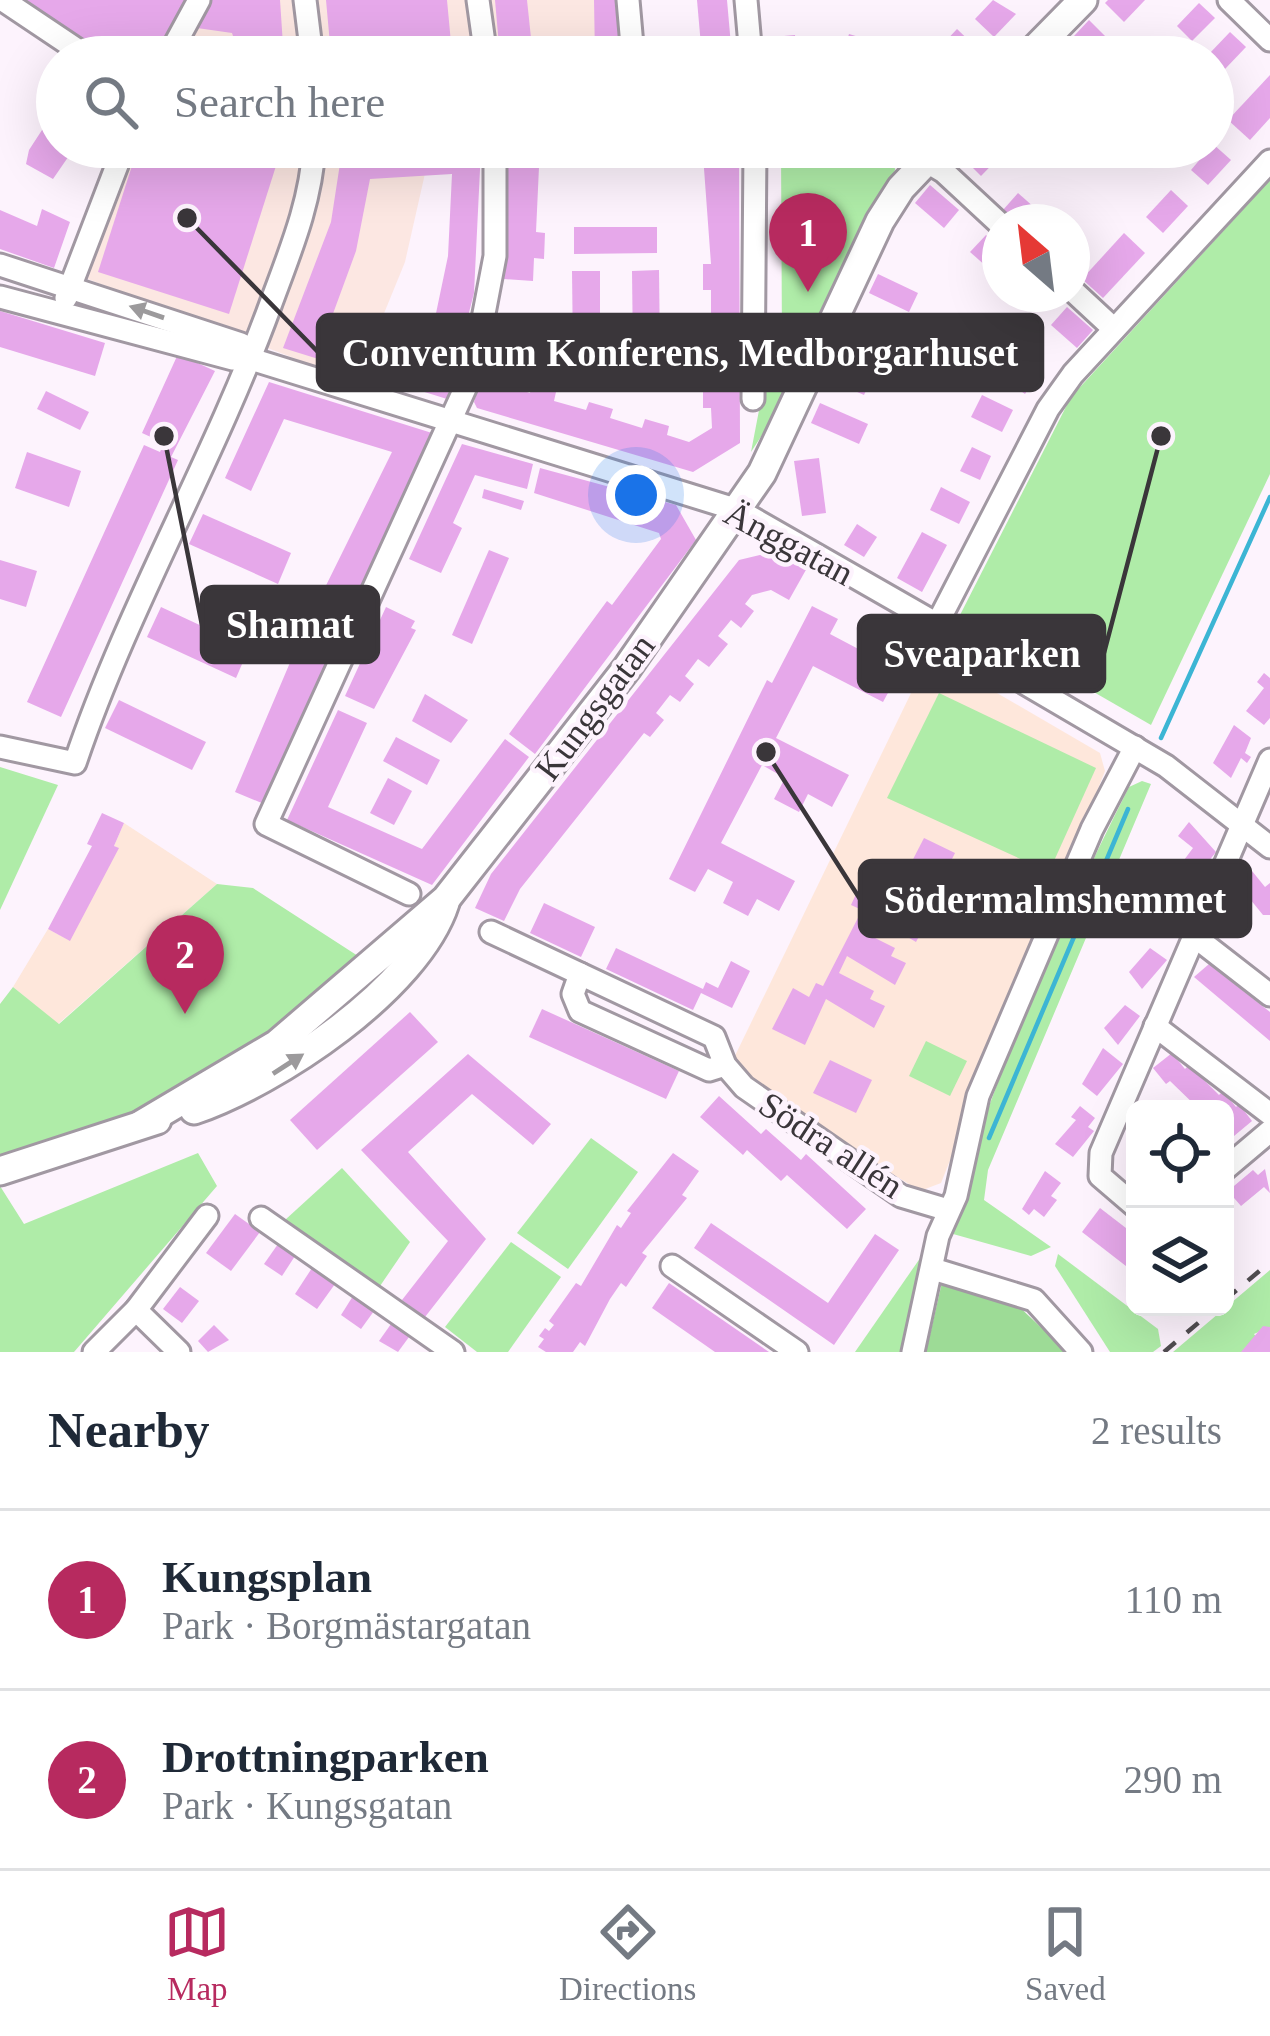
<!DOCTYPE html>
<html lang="en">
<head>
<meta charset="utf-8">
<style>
	body { margin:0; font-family:"Times New Roman",serif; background:#f6f6f7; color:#1f2937 }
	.controls { position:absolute; right:36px; bottom:36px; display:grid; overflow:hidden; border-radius:18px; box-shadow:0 12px 48px #0002 }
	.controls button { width:108px; height:108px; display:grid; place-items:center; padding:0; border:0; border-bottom:3px solid #e0e1e3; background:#fff; color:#1f2937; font:60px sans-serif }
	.compass { position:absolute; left:982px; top:204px; width:108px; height:108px; border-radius:50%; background:#fff; box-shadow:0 12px 48px #0002; rotate:332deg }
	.you { position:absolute; left:636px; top:495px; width:42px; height:42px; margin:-30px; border:9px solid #fff; border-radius:50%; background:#1a73e8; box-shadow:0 0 0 18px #1a73e833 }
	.badge { display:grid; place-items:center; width:78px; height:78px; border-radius:50%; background:#b72a5f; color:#fff; font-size:39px; font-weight:700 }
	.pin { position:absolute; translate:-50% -99px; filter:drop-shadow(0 3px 6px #0008) }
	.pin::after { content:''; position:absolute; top:63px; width:42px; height:36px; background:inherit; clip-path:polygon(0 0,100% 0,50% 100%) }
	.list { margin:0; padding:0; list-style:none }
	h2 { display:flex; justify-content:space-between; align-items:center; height:156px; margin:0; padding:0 48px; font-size:51px }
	h2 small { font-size:39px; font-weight:400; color:#747a83 }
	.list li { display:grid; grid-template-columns:78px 1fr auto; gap:36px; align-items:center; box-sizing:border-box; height:180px; padding:0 48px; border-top:3px solid #e0e1e3 }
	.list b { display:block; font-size:45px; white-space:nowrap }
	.list p { margin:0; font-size:39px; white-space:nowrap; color:#747a83 }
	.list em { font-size:39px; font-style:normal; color:#747a83 }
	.icon { flex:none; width:66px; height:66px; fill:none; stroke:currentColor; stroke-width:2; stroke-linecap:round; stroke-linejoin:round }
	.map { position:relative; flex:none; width:1270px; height:1352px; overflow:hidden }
	.search { position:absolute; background:#fff; box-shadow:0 12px 48px #0002; left:36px; right:36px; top:36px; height:132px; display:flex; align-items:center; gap:30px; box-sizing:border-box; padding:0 42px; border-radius:66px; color:#747a83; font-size:45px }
	.sheet { height:516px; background:#fff }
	nav { display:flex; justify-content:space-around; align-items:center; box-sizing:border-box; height:168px; border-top:3px solid #e0e1e3; background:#fff; font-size:33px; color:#747a83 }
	nav a { display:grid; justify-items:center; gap:6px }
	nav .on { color:#b72a5f }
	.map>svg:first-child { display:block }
</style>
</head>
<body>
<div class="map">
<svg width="1270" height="1352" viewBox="0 0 1270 1352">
	<rect width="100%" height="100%" fill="#fdf3fd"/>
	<g fill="#fce7e2">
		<path d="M 178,0 L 625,0 L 631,57 L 155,57 Z"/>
		<path d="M 117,147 L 431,147 L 405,262 L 356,382 L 67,271 Z"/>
	</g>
	<g fill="#fee7db">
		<path d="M 930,654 L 1100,753 L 1105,771 L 941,1183 L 920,1191 L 742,1080 L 731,1064 Z"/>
		<path d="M 124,823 L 217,884 L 58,1024 L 13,987 L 48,929 L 69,940 L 118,848 L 114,846 Z"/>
	</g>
	<g fill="#afeca8">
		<path d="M 781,147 L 877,147 L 894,159 L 895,170 L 784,401 L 751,452 L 765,379 L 782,347 Z"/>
		<path d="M 1270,180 L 1270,474 L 1151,725 L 960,615 L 1071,397 Z"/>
		<path d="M 939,693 L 1096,768 L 1049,872 L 887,798 Z"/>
		<path d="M 0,767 L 58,785 L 0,910 Z"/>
		<path d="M 1142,781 L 1151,784 L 988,1170 L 984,1200 L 1051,1247 L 1031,1256 L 946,1232 C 994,1079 1056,931 1129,787 Z"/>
		<path d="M 217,884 L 253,888 L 358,956 C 333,981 308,1014 279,1035 C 197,1095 97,1131 0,1158 L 0,1004 L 13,987 L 59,1024 Z"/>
		<path d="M 926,1041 L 967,1061 L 950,1096 L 909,1076 Z"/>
		<path d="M 591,1138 L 638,1172 L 568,1269 L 517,1233 Z"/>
		<path d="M 198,1153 L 217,1186 L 74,1352 L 0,1352 L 0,1186 L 24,1224 Z"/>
		<path d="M 342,1168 L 410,1242 L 380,1286 L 285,1220 Z"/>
		<path d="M 511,1242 L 561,1277 L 508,1352 L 477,1352 L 445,1327 Z"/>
		<path d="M 923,1254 L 925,1262 L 901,1352 L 855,1352 Z"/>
		<path d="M 1058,1254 L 1158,1329 L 1161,1346 L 1153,1352 L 1110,1352 L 1055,1266 Z"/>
		<path d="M 1270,1270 L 1270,1327 L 1254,1334 L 1257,1338 L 1242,1352 L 1173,1352 Z"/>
	</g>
	<path fill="#9ddb96" d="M 943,1278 L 1011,1299 L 1067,1352 L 926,1352 Z"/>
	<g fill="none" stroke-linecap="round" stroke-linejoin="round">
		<g stroke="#3cb5d4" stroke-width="4.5">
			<path d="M 1161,738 L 1270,497"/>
			<path d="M 989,1138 L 1128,809"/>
		</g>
	</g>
	<g fill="#e6a8ea" fill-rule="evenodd">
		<path d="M 23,0 L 186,0 L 155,57 L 107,57 Z"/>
		<path d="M 211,0 L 280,0 L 283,45 L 236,45 L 232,33 L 197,28 Z"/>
		<path d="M 326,0 L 447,0 L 451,43 L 426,46 L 427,57 L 412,57 L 411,47 L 331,55 Z"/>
		<path d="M 495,0 L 527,0 L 533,57 L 500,57 Z"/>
		<path d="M 594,0 L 623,0 L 626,31 L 618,32 L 621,57 L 595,57 Z"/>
		<path d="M 697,0 L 727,0 L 732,57 L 702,57 Z"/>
		<path d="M 993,0 L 1016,14 L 994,37 L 975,19 Z"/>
		<path d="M 1108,0 L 1145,0 L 1124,22 L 1105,3 Z"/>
		<path d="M 1199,3 L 1215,18 L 1192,41 L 1177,26 Z"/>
		<path d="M 1089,20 L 1107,38 L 1092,54 L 1074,36 Z"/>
		<path d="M 957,29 L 983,54 L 980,57 L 955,57 L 942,45 Z"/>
		<path d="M 1230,32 L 1246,47 L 1225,69 L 1209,54 Z"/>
		<path d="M 849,34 L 882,44 L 878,57 L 842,57 Z"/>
		<path d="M 795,35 L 796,48 L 818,50 L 817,57 L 775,57 L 773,37 Z"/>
		<path d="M 1270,75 L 1270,118 L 1250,140 L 1228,120 Z"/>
		<path d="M 57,107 L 57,147 L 75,147 L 53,179 L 26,164 L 29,150 Z"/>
		<path d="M 1213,144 L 1231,160 L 1208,185 L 1191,170 Z"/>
		<path d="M 138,147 L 282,147 L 229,314 L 98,272 Z"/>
		<path d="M 446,147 L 481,149 L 474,293 L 447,399 L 283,348 L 331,222 L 341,157 ZM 452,174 L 448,256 L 426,361 L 327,330 L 356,251 L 370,179 Z"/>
		<path d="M 507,147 L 739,147 L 740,443 L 693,472 L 477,408 L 474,402 L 500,317 L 526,325 L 521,341 L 530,344 L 522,371 L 515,368 L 509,386 L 530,393 L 532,385 L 556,392 L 554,401 L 586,410 L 589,402 L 613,409 L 610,418 L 642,428 L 645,419 L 669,426 L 667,435 L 689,442 L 712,428 L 711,408 L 703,408 L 703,382 L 711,382 L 711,348 L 703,348 L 703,323 L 711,323 L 711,290 L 703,290 L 703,264 L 711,264 L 703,155 L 539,167 L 536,232 L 545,233 L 544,259 L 534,258 L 533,281 L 504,279 Z"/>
		<path d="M 967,147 L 1009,147 L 981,176 L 960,155 Z"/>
		<path d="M 930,185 L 959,210 L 944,228 L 915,203 Z"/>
		<path d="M 1171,190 L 1188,206 L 1163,233 L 1146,217 Z"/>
		<path d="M 1018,193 L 1035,208 L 1023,222 L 1003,210 Z"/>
		<path d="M 42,209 L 70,222 L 54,268 L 0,249 L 0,210 L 37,226 Z"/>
		<path d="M 574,227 L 657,227 L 657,253 L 574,254 Z"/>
		<path d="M 1124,233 L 1145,253 L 1103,298 L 1082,279 Z"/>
		<path d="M 986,235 L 1000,248 L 987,267 L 970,252 Z"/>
		<path d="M 659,270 L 660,353 L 633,354 L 632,271 Z"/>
		<path d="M 572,271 L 600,271 L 600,353 L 573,353 Z"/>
		<path d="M 878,274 L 918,293 L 909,312 L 869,293 Z"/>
		<path d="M 1067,307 L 1093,330 L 1077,348 L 1051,325 Z"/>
		<path d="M 0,311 L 105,343 L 95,376 L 0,347 Z"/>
		<path d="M 178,354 L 215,371 L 171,457 L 178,460 L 61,717 L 27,702 L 144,445 L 160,452 L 164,443 L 142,433 Z"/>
		<path d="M 1019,355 L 1041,370 L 1025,394 L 1003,379 Z"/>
		<path d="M 839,360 L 873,375 L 864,395 L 830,380 Z"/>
		<path d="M 269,382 L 432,433 L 264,804 L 235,792 L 303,632 L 392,452 L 284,419 L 251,491 L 225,478 Z"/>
		<path d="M 46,391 L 89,412 L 80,430 L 37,409 Z"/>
		<path d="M 982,395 L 1013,410 L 1002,432 L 971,417 Z"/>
		<path d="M 820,403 L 868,424 L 859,444 L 811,423 Z"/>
		<path d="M 462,444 L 533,464 L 527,489 L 475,475 L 453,523 L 462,528 L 441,573 L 409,559 Z"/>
		<path d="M 972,447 L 991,456 L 980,480 L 960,471 Z"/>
		<path d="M 27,452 L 81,471 L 69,507 L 15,488 Z"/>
		<path d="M 819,458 L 826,513 L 802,516 L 794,461 Z"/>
		<path d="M 540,468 L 676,505 L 696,540 L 535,754 L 509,734 L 607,601 L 612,605 L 661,539 L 659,533 L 534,493 Z"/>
		<path d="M 941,487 L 970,502 L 959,524 L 930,510 Z"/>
		<path d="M 484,489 L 524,501 L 521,510 L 482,498 Z"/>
		<path d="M 203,514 L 291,553 L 278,584 L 189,544 Z"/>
		<path d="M 857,524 L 877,537 L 864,557 L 844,545 Z"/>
		<path d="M 922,532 L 947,545 L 922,592 L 897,578 Z"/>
		<path d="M 489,550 L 509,558 L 472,644 L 452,635 Z"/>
		<path d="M 777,551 L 807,568 L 789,600 L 771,590 L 752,595 L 745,604 L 754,611 L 741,628 L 731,620 L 718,636 L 728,644 L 709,667 L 698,659 L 685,676 L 694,684 L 680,702 L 670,695 L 656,713 L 664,720 L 650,737 L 644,733 L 520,889 L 504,921 L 475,908 L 491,874 L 739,560 Z"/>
		<path d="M 0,560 L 37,571 L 26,607 L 0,599 Z"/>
		<path d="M 812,606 L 838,619 L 830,634 L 900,671 L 883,702 L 813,666 L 776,738 L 849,775 L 832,807 L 808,794 L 799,812 L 774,799 L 785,778 L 762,765 L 721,843 L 795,881 L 779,911 L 757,899 L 748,916 L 723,903 L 733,882 L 708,869 L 695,892 L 669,879 L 767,680 L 772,683 Z"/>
		<path d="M 161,607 L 249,648 L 236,678 L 147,637 Z"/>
		<path d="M 386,607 L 415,621 L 411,628 L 416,630 L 374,709 L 345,696 Z"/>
		<path d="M 1264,673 L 1270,678 L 1270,718 L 1264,725 L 1246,711 L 1264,688 L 1257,682 Z"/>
		<path d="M 425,694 L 468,720 L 451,743 L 412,721 Z"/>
		<path d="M 119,700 L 206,742 L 192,770 L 105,728 Z"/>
		<path d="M 338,710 L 367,723 L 328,807 L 422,849 L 505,739 L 529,757 L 432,885 L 287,820 Z"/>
		<path d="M 1234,725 L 1251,738 L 1245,753 L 1251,757 L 1247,763 L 1241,758 L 1231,778 L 1213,763 Z"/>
		<path d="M 396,737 L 440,760 L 427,785 L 383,761 Z"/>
		<path d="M 388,778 L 412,791 L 394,825 L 370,813 Z"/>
		<path d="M 102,813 L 124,823 L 114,846 L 119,848 L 70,941 L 48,929 L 92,846 L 87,844 Z"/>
		<path d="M 1189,822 L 1216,852 L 1200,872 L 1184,860 L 1193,848 L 1178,836 Z"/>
		<path d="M 924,838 L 955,853 L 939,885 L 908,869 Z"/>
		<path d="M 1252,871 L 1265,887 L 1270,883 L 1270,915 L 1263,915 L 1250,899 L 1246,902 L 1233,886 Z"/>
		<path d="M 863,879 L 916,905 L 912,913 L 927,921 L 916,942 L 869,914 L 861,931 L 895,948 L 891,956 L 906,963 L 895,985 L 847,956 L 839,973 L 874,991 L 870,999 L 885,1006 L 874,1028 L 826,999 L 805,1045 L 772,1029 L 793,988 L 809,997 L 816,983 L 823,986 L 862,910 L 851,905 Z"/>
		<path d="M 544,903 L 595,927 L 581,957 L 530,933 Z"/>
		<path d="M 616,948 L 703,989 L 706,982 L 718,988 L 731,961 L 750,971 L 732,1008 L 701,993 L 693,1010 L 606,969 Z"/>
		<path d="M 1150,948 L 1167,960 L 1142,989 L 1129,972 Z"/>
		<path d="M 1209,964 L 1270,1012 L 1270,1041 L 1194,977 Z"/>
		<path d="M 1125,1005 L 1140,1016 L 1118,1045 L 1104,1028 Z"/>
		<path d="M 542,1009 L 679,1071 L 666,1099 L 529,1037 Z"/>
		<path d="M 410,1012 L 438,1042 L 317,1150 L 290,1120 Z"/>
		<path d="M 1103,1048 L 1123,1064 L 1097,1096 L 1082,1084 Z"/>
		<path d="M 1172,1053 L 1185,1069 L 1189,1065 L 1219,1095 L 1223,1091 L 1236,1107 L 1239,1104 L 1252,1121 L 1234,1136 L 1225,1125 L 1225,1109 L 1199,1109 L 1170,1081 L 1166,1084 L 1153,1068 Z"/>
		<path d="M 468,1054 L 551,1124 L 533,1145 L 472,1094 L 408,1152 L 486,1239 L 425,1317 L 402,1300 L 448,1241 L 361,1150 Z"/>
		<path d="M 830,1060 L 872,1080 L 856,1113 L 813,1093 Z"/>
		<path d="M 719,1096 L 761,1134 L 766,1129 L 801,1160 L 806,1154 L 866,1209 L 847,1229 L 787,1175 L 781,1181 L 747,1150 L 743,1155 L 700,1117 Z"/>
		<path d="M 1080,1106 L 1095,1118 L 1088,1127 L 1094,1131 L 1073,1157 L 1055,1144 L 1076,1120 L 1071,1117 Z"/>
		<path d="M 673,1153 L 699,1171 L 682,1195 L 687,1198 L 642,1253 L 647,1256 L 626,1287 L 621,1283 L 610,1299 L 585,1346 L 580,1342 L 573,1352 L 546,1352 L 538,1347 L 544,1339 L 539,1336 L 545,1328 L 549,1331 L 554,1325 L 549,1321 L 576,1283 L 581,1286 L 617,1225 L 621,1228 L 631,1213 L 627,1211 Z"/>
		<path d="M 1265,1169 L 1270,1193 L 1264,1187 L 1241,1206 L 1228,1191 L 1253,1170 L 1258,1175 Z"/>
		<path d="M 1045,1171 L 1061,1183 L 1051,1196 L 1057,1200 L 1044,1217 L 1034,1209 L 1029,1215 L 1022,1209 Z"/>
		<path d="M 1100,1208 L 1135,1235 L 1135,1273 L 1082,1232 Z"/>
		<path d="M 235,1214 L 260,1232 L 231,1271 L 206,1253 Z"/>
		<path d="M 711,1223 L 828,1303 L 875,1234 L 899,1250 L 834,1345 L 694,1248 Z"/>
		<path d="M 278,1244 L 295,1256 L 282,1276 L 264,1264 Z"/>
		<path d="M 312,1268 L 335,1284 L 317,1309 L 295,1294 Z"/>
		<path d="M 669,1283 L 769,1352 L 715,1352 L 652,1308 Z"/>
		<path d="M 180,1287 L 199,1301 L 182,1323 L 163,1309 Z"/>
		<path d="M 353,1296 L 374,1311 L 361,1329 L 341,1315 Z"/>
		<path d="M 391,1324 L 409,1337 L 398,1352 L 379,1341 Z"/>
		<path d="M 214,1325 L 229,1340 L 208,1352 L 198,1341 Z"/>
		<path d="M 1263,1326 L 1270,1327 L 1270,1352 L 1241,1352 Z"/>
	</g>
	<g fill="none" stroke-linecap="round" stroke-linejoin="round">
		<defs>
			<g id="minor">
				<path d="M 3,0 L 88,57"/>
				<path d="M 305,0 L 312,57"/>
				<path d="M 478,0 L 486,57"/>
				<path d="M 628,0 L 633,57"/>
				<path d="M 746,0 L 751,57"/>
				<path d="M 1229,0 L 1270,40"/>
				<path d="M 168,57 L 199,0"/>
				<path d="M 902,147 L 944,172 L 1000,224"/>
				<path d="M 0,265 L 241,344 L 251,359"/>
				<path d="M 1072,290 L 1114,329"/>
				<path d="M 0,297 L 233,359 L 251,359 L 738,510 L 937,624 L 970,651 L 1166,766 L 1270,847"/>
				<path d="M 66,298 L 124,147"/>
				<path d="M 753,399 L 755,147"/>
				<path d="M 937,624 L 1048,409 L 1073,374 L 1270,161"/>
				<path d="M 0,747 L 75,763 C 128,606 213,462 270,306 C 289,254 311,203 314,147"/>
				<path d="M 409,894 L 266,824 L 473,371 L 495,256 L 495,147"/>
				<path d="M 491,932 L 714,1037 L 725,1065 L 744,1087 L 901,1196 L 948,1210"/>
				<path d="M 1194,936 L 1270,995"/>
				<path d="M 580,974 L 573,994 L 580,1011 L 709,1070 L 725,1065"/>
				<path d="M 1155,1026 L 1270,1114"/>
				<path d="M 1225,1169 L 1270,1131"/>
				<path d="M 1135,1206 L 1100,1176 L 1101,1153 L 1270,760"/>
				<path d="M 261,1218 L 453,1352"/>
				<path d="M 672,1266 L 797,1352"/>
				<path d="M 933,1269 L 1034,1300 L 1081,1352"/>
				<path d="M 136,1310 L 179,1352"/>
				<path d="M 94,1352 L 136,1310 L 207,1216"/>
				<path d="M 913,1352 L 938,1236 L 956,1196 L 978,1096 L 1092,829 L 1135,747"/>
			</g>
			<g id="major">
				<path d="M 1027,57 L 1083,0"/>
				<path d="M 194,1110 C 276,1082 417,989 445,903"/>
				<path d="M 142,1124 L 277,1044 L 446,899 L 627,668 L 762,473 L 880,221 L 901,188 L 940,147"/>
				<path d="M 0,1171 L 157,1120"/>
			</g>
		</defs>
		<use href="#minor" stroke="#a198a2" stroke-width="27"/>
		<use href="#major" stroke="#a198a2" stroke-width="33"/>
		<use href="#minor" stroke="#fff" stroke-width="21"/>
		<use href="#major" stroke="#fff" stroke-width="27"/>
		<g stroke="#514d51" stroke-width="4.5" stroke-dasharray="15 15" stroke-linecap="butt">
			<path d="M 1225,1300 L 1270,1262"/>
			<path d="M 1164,1352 L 1217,1307"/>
		</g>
	</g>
	<defs><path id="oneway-solid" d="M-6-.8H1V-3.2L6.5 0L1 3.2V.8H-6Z" transform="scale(3)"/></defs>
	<g fill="#9c9a9c">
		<use href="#oneway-solid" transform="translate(147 312) rotate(-161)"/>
		<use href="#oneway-solid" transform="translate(288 1064) rotate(-33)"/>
	</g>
	<g text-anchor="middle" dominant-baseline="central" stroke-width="9" stroke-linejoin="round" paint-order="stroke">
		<g font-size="36" fill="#3a363a" stroke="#fdf3fd">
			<text transform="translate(789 543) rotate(28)">Änggatan</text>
			<text transform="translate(595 707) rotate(-53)">Kungsgatan</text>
			<text transform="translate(831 1145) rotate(33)">Södra allén</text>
		</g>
	</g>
	<path fill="none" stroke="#3a363a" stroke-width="4.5" d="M187 218L318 352M164 436L202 625M1161 436L1104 653M766 752L860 899"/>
	<g fill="#3a363a" stroke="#fdf3fd" stroke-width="4.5">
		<circle cx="187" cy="218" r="12"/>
		<circle cx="164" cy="436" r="12"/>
		<circle cx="1161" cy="436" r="12"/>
		<circle cx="766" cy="752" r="12"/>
	</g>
	<g fill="#3a363a" stroke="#3a363a" stroke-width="4.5">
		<rect x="318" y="315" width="724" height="75" rx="12"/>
		<rect x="202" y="587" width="176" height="75" rx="12"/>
		<rect x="859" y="616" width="245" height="75" rx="12"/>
		<rect x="860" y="861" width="390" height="75" rx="12"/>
	</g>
	<g font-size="39" text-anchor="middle" font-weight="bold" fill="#fff">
		<text x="680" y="366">Conventum Konferens, Medborgarhuset</text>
		<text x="290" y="638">Shamat</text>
		<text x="982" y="667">Sveaparken</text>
		<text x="1055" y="913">Södermalmshemmet</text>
	</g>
</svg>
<div class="controls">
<button><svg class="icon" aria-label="locate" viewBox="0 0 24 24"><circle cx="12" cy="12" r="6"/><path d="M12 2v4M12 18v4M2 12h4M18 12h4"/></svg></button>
<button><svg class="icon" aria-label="layers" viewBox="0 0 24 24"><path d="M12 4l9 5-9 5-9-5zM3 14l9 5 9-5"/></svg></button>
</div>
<svg class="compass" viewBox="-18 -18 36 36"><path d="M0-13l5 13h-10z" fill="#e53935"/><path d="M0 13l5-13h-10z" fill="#747a83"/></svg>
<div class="you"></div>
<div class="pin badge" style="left:808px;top:292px">1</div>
<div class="pin badge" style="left:185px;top:1014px">2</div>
<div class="search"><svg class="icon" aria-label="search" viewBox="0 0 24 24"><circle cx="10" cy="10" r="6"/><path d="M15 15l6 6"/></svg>Search here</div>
</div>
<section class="sheet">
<h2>Nearby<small>2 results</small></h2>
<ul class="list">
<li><span class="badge">1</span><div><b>Kungsplan</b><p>Park · Borgmästargatan</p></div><em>110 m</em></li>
<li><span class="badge">2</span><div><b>Drottningparken</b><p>Park · Kungsgatan</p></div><em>290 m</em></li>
</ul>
</section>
<nav>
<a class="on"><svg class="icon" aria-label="map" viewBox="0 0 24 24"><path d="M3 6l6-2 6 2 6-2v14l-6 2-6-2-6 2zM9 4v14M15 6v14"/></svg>Map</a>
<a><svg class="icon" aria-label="directions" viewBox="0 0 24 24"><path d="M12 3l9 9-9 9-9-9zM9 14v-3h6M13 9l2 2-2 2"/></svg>Directions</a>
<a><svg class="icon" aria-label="saved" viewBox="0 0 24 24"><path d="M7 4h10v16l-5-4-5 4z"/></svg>Saved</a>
</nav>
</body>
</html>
